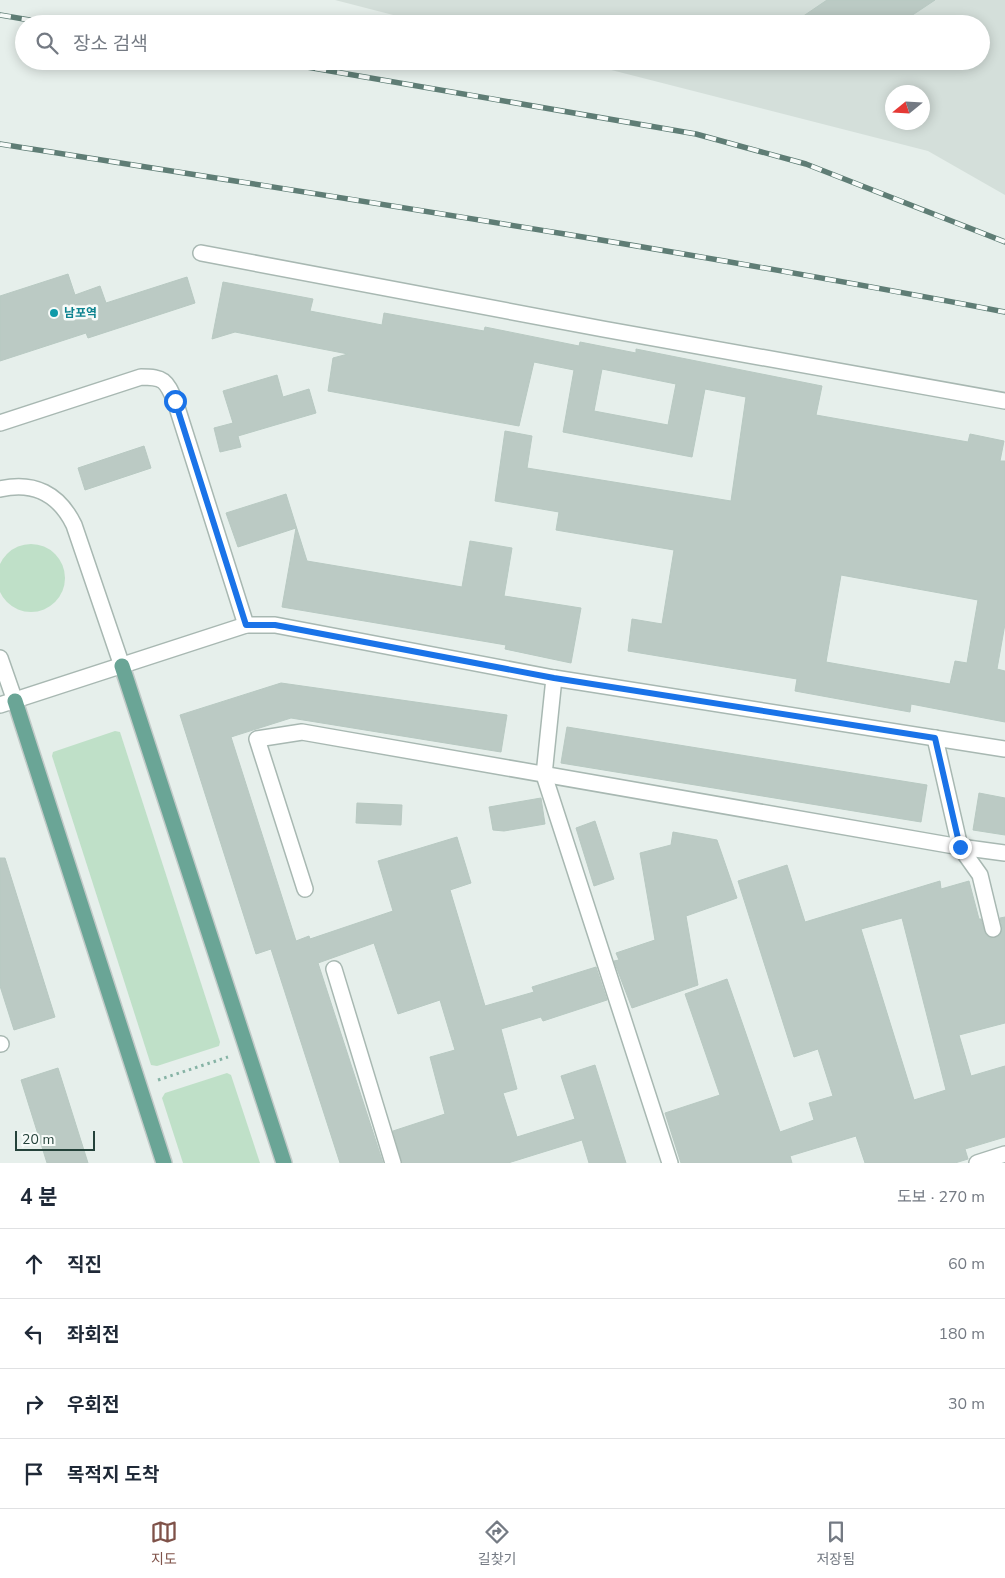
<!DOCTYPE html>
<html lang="ko">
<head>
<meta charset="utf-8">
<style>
	body { margin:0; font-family:"Nunito Sans","Noto Sans KR",sans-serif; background:#f2f2f3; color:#1f2937 }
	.compass { position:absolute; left:885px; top:85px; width:45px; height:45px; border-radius:50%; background:#fff; box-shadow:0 2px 12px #0003; rotate:252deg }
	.scale { position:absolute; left:15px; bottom:12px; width:80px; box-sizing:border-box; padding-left:5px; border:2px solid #24423a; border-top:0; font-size:14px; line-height:18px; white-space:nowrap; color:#24423a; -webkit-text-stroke:4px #f7fbf9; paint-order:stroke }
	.stop { position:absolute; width:15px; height:15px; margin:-11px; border:4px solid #1a73e8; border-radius:50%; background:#fff }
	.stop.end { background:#1a73e8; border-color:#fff; box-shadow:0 1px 5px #0008 }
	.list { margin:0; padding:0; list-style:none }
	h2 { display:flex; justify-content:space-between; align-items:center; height:65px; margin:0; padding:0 20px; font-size:21px }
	h2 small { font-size:16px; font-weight:400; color:#747a83 }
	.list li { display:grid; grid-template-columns:32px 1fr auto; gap:15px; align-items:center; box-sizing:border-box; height:70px; padding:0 20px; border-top:1px solid #e0e1e3 }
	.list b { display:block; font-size:19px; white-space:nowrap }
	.list em { font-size:16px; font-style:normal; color:#747a83 }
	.icon { flex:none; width:28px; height:28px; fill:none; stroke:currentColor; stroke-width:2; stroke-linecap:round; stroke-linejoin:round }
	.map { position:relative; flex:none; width:1005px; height:1163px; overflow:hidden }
	.search { position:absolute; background:#fff; box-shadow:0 2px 12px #0003; left:15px; right:15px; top:15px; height:55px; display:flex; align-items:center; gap:12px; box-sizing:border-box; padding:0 18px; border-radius:28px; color:#747a83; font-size:19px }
	.sheet { height:345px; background:#fff }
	nav { display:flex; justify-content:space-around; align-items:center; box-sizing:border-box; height:70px; border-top:1px solid #e0e1e3; background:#fff; font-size:14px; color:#747a83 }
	nav a { display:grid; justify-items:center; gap:2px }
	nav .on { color:#7f5249 }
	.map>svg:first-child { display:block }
</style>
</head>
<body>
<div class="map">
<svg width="1005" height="1163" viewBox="0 0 1005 1163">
	<rect width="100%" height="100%" fill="#e6efeb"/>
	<path fill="#d4dfda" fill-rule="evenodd" d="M 335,0 L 1005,0 L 1005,195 L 928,151 L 576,61 L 981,61 L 981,24 L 428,24 ZM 892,92 L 922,92 L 922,122 L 892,122 Z"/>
	<g fill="#bfe0c8">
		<circle cx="31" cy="578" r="34"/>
		<path d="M 115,731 L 120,732 L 220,1042 L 219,1046 L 157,1066 L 151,1065 L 52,756 L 53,752 Z"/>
		<path d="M 227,1073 L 231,1075 L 260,1163 L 183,1163 L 162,1098 L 165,1093 Z"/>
	</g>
	<g fill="#bbcac4" stroke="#b8c9c2" fill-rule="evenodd">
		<path d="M 827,0 L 935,0 L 899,24 L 802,24 L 799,19 Z"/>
		<path d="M 827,61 L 843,61 L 832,69 Z"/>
		<path d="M 68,274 L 75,295 L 100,286 L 106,303 L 187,277 L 195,303 L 88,338 L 86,333 L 0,361 L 0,296 Z"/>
		<path d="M 223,282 L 313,299 L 310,311 L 382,325 L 384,313 L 484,331 L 485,327 L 579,346 L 580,342 L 636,353 L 636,349 L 822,386 L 816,415 L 968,442 L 970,434 L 1004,441 L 1000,461 L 1005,461 L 1005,624 L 997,669 L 1005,671 L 1005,722 L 911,704 L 910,712 L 795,691 L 797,679 L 628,651 L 632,619 L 662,624 L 674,550 L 556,530 L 559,512 L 495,501 L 505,431 L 532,436 L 527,468 L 731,501 L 746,397 L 705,389 L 692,457 L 563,432 L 574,370 L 534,362 L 519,426 L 328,391 L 333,358 L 348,354 L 235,332 L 212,339 ZM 602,369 L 676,384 L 668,425 L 594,411 ZM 841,575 L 978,600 L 967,663 L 955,661 L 950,684 L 826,662 Z"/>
		<path d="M 277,375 L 283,397 L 309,389 L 316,413 L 238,436 L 241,447 L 220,452 L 214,428 L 233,423 L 223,391 Z"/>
		<path d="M 144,446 L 151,468 L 85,490 L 78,468 Z"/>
		<path d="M 286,494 L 307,561 L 462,587 L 470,541 L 512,548 L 504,596 L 581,608 L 571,663 L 505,649 L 506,645 L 282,607 L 296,528 L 238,547 L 226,513 Z"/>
		<path d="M 281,683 L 507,715 L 501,752 L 291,718 L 231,737 L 296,941 L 309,936 L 310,939 L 393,911 L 378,861 L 457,837 L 471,883 L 450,890 L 485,1006 L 534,992 L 532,987 L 596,967 L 607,1000 L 543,1021 L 541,1017 L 501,1029 L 517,1089 L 503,1093 L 517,1137 L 575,1119 L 561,1076 L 595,1065 L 626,1163 L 589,1163 L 582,1140 L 508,1163 L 402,1163 L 393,1131 L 445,1114 L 430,1057 L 455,1050 L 440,1000 L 398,1014 L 374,943 L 318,963 L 383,1163 L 340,1163 L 271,949 L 256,954 L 180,715 Z"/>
		<path d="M 567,727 L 927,785 L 921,822 L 561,763 Z"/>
		<path d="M 979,793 L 1005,798 L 1005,835 L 973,830 Z"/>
		<path d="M 541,798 L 545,824 L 504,831 L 493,830 L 489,807 Z"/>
		<path d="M 357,803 L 402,805 L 401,825 L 356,823 Z"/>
		<path d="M 595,821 L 614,879 L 594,886 L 576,828 Z"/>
		<path d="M 673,832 L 717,840 L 737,898 L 686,916 L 698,985 L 632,1008 L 614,961 L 619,960 L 616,953 L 655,940 L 640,853 L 671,845 Z"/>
		<path d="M 0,858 L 5,858 L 55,1017 L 14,1030 L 0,986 Z"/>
		<path d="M 787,865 L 805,922 L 940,881 L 941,889 L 969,881 L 979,919 L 981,919 L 986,935 L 990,938 L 1000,935 L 1002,927 L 1000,918 L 1005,917 L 1005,1023 L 959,1035 L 971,1076 L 1005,1066 L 1005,1137 L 965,1149 L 968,1159 L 955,1163 L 865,1163 L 856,1136 L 790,1156 L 792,1163 L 681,1163 L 665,1113 L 720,1095 L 685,994 L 727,979 L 780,1132 L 814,1120 L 809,1103 L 833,1096 L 818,1049 L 794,1057 L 738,881 ZM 902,918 L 946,1090 L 914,1100 L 861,929 Z"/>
		<path d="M 58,1068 L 88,1163 L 47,1163 L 21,1080 Z"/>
	</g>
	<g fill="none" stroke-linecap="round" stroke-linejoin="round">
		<defs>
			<g id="minor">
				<path d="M 201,253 L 603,329 L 1005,401"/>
				<path d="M 0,423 L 141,377 C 164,377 166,380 175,401 L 246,625"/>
				<path d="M 0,489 C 34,481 59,494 74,525 L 122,666"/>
				<path d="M 0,658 L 15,701"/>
				<path d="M 554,678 L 544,775 L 670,1163"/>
				<path d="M 0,705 L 246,625 L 275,625 L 554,678 L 1005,749"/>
				<path d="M 935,738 L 960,847 L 980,875 L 993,929"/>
				<path d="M 305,889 L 257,739 L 302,732 L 960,847 L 1005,853"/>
				<path d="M 334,969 L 393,1163"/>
				<path d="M 0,1044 L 1,1044"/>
				<path d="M 977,1163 L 1005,1154"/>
			</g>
			<g id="major">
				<path d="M 122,666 L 284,1163"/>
				<path d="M 15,701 L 164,1163"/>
			</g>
		</defs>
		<use href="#minor" stroke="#a8b8b2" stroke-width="18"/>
		<use href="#major" stroke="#c2cac8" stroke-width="18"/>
		<path stroke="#86b3a5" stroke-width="3" stroke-dasharray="2.5 4" stroke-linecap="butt" d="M 158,1080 L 228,1057"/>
		<use href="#minor" stroke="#fff" stroke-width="15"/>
		<use href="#major" stroke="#6aa596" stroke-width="15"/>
		<defs>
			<g id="rail">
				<path d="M 0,15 L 53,24"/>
				<path d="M 272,61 L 696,134 L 806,164 L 1005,242"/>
				<path d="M 0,144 C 336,197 671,248 1005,312"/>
			</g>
		</defs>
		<use href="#rail" stroke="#5f7d75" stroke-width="5.5"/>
		<use href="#rail" stroke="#f7fbf9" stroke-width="4" stroke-dasharray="11" stroke-linecap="butt"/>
	</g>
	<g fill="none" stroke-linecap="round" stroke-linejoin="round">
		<path stroke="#1a73e8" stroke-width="6" d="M 175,401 L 246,625 L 275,625 L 554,678 L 935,738 L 960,847"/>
	</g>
	<circle fill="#0f9aa8" stroke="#f7fbf9" stroke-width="2" cx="54" cy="313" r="5"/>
	<g text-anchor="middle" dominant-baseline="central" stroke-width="5" stroke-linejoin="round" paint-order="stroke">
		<g font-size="12" font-weight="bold" fill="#0d838f" stroke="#f7fbf9" text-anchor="start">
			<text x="64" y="313">남포역</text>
		</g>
	</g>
</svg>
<svg class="compass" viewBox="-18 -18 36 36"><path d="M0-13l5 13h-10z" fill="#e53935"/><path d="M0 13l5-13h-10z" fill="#747a83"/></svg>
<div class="scale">20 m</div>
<div class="stop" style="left:175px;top:401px"></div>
<div class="stop end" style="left:960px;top:847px"></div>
<div class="search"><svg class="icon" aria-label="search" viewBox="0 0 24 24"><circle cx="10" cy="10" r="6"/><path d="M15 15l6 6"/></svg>장소 검색</div>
</div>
<section class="sheet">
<h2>4 분<small>도보 · 270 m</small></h2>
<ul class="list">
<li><svg class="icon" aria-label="ahead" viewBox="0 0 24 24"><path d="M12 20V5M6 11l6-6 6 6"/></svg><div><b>직진</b></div><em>60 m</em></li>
<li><svg class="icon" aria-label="left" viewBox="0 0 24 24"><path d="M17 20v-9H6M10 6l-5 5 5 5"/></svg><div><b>좌회전</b></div><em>180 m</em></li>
<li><svg class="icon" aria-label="right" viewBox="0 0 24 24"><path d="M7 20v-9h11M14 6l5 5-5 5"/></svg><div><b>우회전</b></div><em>30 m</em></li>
<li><svg class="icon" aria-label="arrive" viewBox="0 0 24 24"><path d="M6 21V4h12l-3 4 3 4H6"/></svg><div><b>목적지 도착</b></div></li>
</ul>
</section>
<nav>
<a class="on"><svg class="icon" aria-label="map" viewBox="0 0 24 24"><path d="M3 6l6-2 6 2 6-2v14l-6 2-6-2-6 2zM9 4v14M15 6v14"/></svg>지도</a>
<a><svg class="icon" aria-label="directions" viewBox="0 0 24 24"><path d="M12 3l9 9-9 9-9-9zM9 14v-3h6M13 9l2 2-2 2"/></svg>길찾기</a>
<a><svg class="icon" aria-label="saved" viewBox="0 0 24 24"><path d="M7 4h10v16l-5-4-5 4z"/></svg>저장됨</a>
</nav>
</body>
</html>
